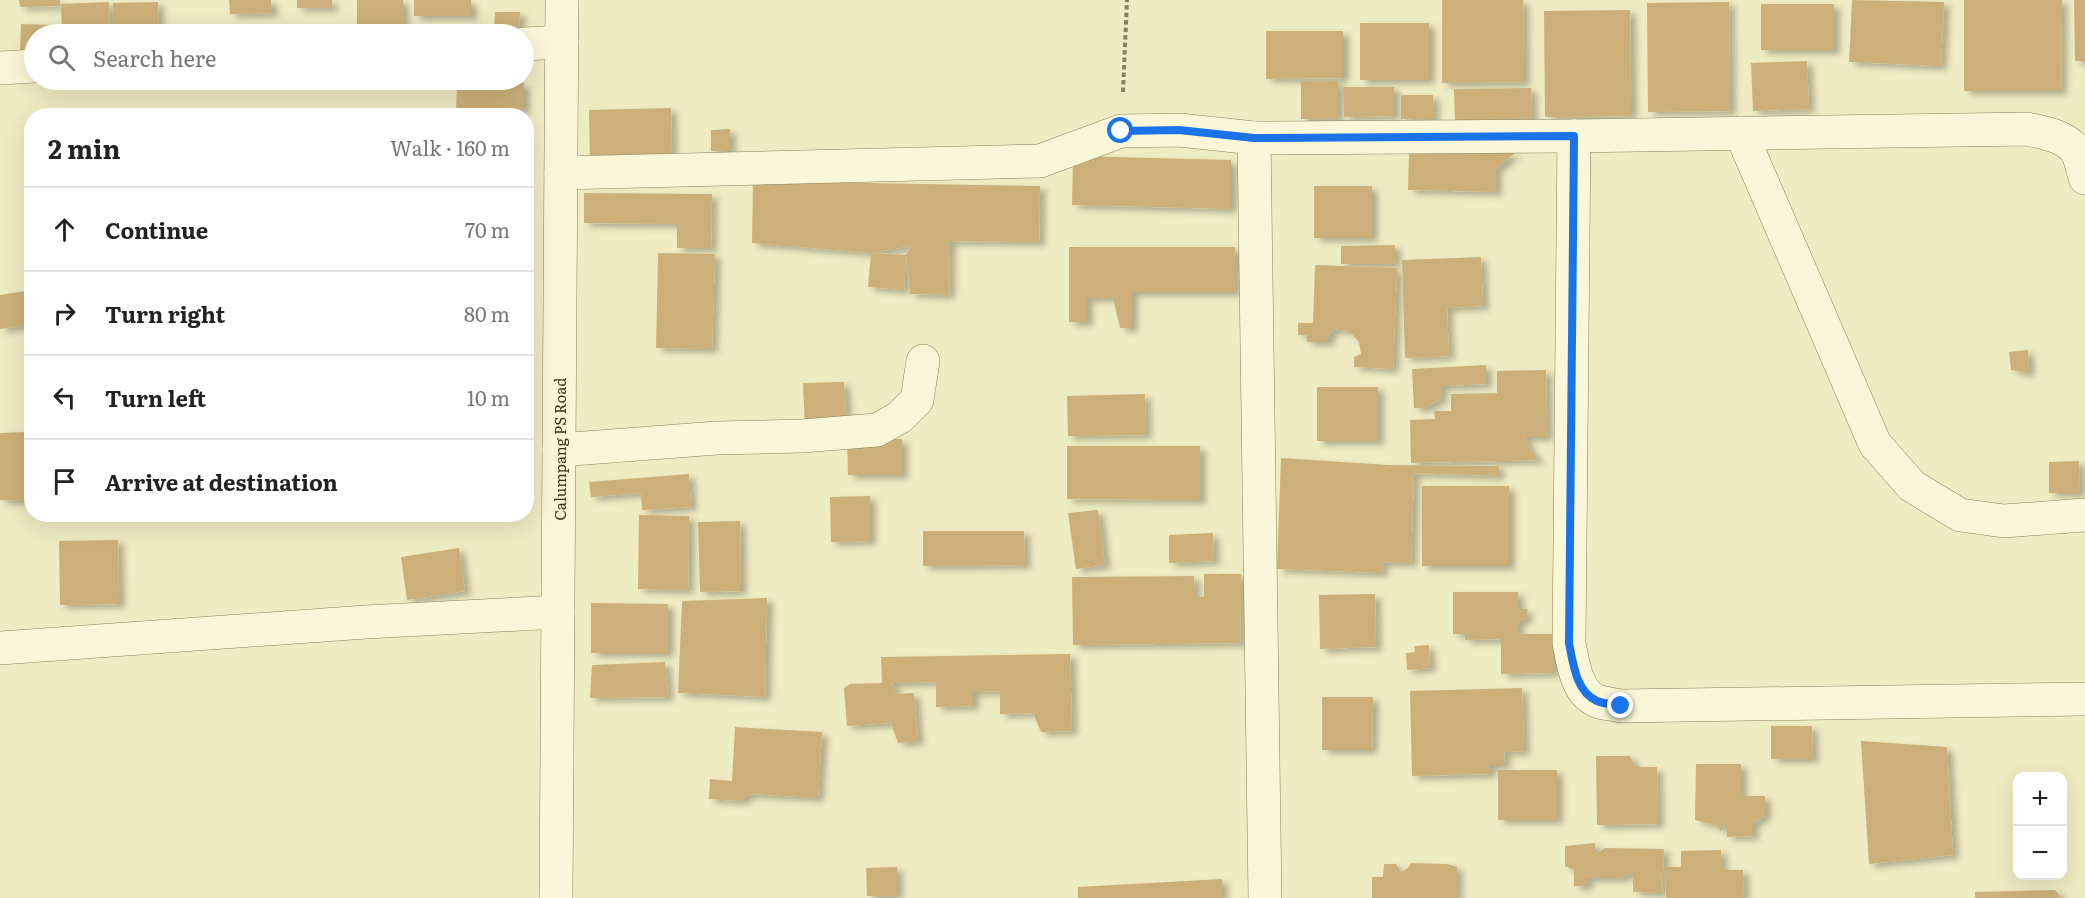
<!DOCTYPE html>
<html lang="en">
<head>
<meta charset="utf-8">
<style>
	body { margin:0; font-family:Literata,serif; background:#f2f2f2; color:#222 }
	.controls { position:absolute; right:18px; bottom:18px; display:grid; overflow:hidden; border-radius:12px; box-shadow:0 6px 24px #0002 }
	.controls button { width:54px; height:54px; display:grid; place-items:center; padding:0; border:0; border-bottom:2px solid #e0e0e0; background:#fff; color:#222; font:30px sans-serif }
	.stop { position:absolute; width:18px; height:18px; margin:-14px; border:4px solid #1a73e8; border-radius:50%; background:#fff }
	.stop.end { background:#1a73e8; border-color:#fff; box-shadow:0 2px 6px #0008 }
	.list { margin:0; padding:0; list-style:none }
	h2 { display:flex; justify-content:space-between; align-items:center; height:78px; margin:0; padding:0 24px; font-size:26px }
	h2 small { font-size:20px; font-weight:400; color:#767676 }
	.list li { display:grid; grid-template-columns:39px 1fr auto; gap:18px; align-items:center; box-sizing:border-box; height:84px; padding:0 24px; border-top:2px solid #e0e0e0 }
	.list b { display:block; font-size:22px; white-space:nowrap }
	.list em { font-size:20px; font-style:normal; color:#767676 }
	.icon { flex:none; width:33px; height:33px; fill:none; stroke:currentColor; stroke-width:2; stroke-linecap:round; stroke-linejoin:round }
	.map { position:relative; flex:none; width:2085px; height:898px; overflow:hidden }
	.search { position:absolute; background:#fff; box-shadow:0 6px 24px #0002; left:24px; top:24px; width:510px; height:66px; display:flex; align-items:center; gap:15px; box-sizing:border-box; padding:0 21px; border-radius:33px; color:#767676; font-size:22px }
	.panel { position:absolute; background:#fff; box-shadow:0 6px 24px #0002; left:24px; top:108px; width:510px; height:414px; border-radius:24px }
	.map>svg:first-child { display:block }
</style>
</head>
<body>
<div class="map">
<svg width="2085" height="898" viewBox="0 0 2085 898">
	<defs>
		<filter id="shadow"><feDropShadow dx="6" dy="4" stdDeviation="3" flood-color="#0004"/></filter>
	</defs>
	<rect width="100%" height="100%" fill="#efecc3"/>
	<g fill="#cdb079" filter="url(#shadow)">
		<path d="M 19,0 L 60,0 L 60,6 L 20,7 Z"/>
		<path d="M 229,0 L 271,0 L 272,13 L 230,14 Z"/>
		<rect x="297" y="0" width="35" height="8"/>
		<rect x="357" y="0" width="46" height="31"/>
		<rect x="414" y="0" width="57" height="16"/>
		<path d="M 1442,0 L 1523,0 L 1524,82 L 1442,83 Z"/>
		<path d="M 1852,0 L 1944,2 L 1941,66 L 1849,62 Z"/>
		<path d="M 1964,0 L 2062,0 L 2061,91 L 1964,91 Z"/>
		<path d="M 2074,0 L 2085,0 L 2085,61 L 2075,61 Z"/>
		<path d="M 109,2 L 110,34 L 62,34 L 61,4 Z"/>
		<path d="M 158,2 L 159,34 L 113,34 L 113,3 Z"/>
		<path d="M 1729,2 L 1730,111 L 1648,112 L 1647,3 Z"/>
		<rect x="1761" y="4" width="73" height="46"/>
		<path d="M 1630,10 L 1631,116 L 1545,117 L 1544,11 Z"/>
		<path d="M 495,12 L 520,12 L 519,33 L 494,32 Z"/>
		<rect x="1360" y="23" width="69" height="57"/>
		<path d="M 21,24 L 54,25 L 53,34 L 34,34 L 34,53 L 20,52 Z"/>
		<path d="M 1266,31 L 1343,31 L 1343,78 L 1266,79 Z"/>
		<path d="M 1807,61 L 1809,109 L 1753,111 L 1751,63 Z"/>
		<rect x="1301" y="81" width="37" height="38"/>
		<path d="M 524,83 L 524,110 L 456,113 L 457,85 Z"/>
		<path d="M 1343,87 L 1394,87 L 1394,116 L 1344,117 Z"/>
		<path d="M 1531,88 L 1532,122 L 1455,122 L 1454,89 Z"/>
		<path d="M 1401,95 L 1433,95 L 1434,119 L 1401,119 Z"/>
		<path d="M 671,108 L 672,162 L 590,164 L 589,110 Z"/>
		<path d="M 730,129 L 730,151 L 711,151 L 711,130 Z"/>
		<path d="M 1409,151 L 1515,153 L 1496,169 L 1496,192 L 1408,190 Z"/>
		<path d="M 1073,156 L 1231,160 L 1231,209 L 1072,205 Z"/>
		<path d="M 753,181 L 1040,186 L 1039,242 L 950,241 L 949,295 L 910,294 L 906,255 L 904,290 L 868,287 L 871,253 L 906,255 L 911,246 L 871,253 L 752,243 Z"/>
		<rect x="1314" y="186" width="58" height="52"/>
		<path d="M 584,193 L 712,194 L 711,248 L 677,248 L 677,224 L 584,223 Z"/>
		<path d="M 1395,245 L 1395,264 L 1341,264 L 1341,246 Z"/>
		<path d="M 1069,247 L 1235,247 L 1235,292 L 1132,292 L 1132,328 L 1120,328 L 1113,298 L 1087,298 L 1087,322 L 1069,322 Z"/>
		<path d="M 658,253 L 715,254 L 712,349 L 656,348 Z"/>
		<path d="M 1481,257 L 1483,306 L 1447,308 L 1449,356 L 1405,358 L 1402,260 Z"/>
		<path d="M 1315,265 L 1397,268 L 1393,369 L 1354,367 L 1354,357 L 1361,354 L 1359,342 L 1349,331 L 1335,329 L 1328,336 L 1328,342 L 1307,342 L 1307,335 L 1298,335 L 1298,323 L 1313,323 Z"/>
		<path d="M 32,290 L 32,324 L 0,329 L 0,295 Z"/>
		<path d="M 2028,350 L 2029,373 L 2011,370 L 2009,352 Z"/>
		<path d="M 1486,365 L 1486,384 L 1441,386 L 1442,398 L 1425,408 L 1414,408 L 1412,369 Z"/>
		<path d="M 1546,370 L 1547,437 L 1525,437 L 1529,447 L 1539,460 L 1411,463 L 1410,420 L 1435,419 L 1434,411 L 1451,411 L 1451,394 L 1497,393 L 1497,371 Z"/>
		<path d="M 844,382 L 847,428 L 805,430 L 803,383 Z"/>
		<rect x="1317" y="387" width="61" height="54"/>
		<path d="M 1145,394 L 1146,435 L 1068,436 L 1067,396 Z"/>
		<path d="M 26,432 L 28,501 L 0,500 L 0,433 Z"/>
		<path d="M 847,439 L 902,439 L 902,475 L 848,475 Z"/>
		<path d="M 1067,446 L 1200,446 L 1200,500 L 1067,499 Z"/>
		<path d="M 1281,458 L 1389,465 L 1499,466 L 1499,476 L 1414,473 L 1411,563 L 1383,562 L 1382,573 L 1277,569 Z"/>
		<path d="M 2079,461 L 2080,493 L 2049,493 L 2049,462 Z"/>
		<path d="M 689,474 L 691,507 L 642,510 L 641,493 L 591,497 L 589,482 Z"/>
		<rect x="1422" y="486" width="87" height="80"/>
		<path d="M 870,496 L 870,541 L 831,542 L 830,497 Z"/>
		<path d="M 1098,510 L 1105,565 L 1076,569 L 1068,513 Z"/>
		<path d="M 639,515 L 689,516 L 688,590 L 638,589 Z"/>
		<path d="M 740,521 L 741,591 L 700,592 L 698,522 Z"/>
		<path d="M 923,531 L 1024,531 L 1025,565 L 923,566 Z"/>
		<path d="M 1213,533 L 1214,561 L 1169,563 L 1169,535 Z"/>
		<path d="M 118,540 L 119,604 L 60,605 L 59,541 Z"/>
		<path d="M 459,548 L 465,591 L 407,600 L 401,557 Z"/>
		<path d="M 1204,574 L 1241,574 L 1240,643 L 1073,645 L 1072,577 L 1194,576 L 1195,596 L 1204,597 Z"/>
		<path d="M 1453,592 L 1518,592 L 1518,609 L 1527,609 L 1527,618 L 1518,622 L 1518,634 L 1553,634 L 1553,673 L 1501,674 L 1501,639 L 1465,640 L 1465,634 L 1453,634 Z"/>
		<path d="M 1375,594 L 1376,647 L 1320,649 L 1319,595 Z"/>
		<path d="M 767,598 L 765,697 L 678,693 L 682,601 Z"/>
		<path d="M 591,603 L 668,604 L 668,653 L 591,653 Z"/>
		<path d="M 1429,645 L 1430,668 L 1407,670 L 1406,653 L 1415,652 L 1414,646 Z"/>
		<path d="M 1070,654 L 1072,731 L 1041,732 L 1033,713 L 1000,714 L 1000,691 L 973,692 L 973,706 L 936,707 L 936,682 L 892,683 L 897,694 L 914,693 L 918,741 L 898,743 L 891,723 L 847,726 L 844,688 L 850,684 L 882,683 L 881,657 Z"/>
		<path d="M 665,662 L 668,697 L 590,698 L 592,665 Z"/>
		<path d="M 1522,688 L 1524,751 L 1504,752 L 1505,765 L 1490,765 L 1490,774 L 1412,776 L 1410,691 Z"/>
		<path d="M 1322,697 L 1373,697 L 1372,750 L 1322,750 Z"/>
		<path d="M 1771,726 L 1812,726 L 1813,759 L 1771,759 Z"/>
		<path d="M 735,727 L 822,732 L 818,798 L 750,794 L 740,801 L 709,799 L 710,779 L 732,781 Z"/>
		<path d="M 1861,741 L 1947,747 L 1953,855 L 1869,864 Z"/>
		<path d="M 1596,756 L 1630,756 L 1635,767 L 1657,767 L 1658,824 L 1597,825 Z"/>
		<path d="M 1696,764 L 1741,764 L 1741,796 L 1765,796 L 1765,816 L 1753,823 L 1753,836 L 1727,837 L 1727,820 L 1721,832 L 1718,826 L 1695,820 Z"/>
		<rect x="1498" y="770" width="59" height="50"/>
		<path d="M 1595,843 L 1595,854 L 1605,848 L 1664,849 L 1662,893 L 1633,892 L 1633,872 L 1622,878 L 1587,878 L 1587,886 L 1574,886 L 1574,870 L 1565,866 L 1565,846 Z"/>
		<path d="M 1721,850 L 1722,870 L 1743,870 L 1744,898 L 1666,898 L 1665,867 L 1681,867 L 1681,851 Z"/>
		<path d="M 1411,863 L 1447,864 L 1457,867 L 1457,898 L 1372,898 L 1372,877 L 1383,877 L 1384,864 L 1396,864 L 1401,872 L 1408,868 Z"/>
		<path d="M 897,867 L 897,896 L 867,896 L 866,868 Z"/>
		<path d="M 1222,879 L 1222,898 L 1078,898 L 1078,887 Z"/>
		<path d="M 2055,890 L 2060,896 L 2058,898 L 1975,898 L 1975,892 Z"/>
	</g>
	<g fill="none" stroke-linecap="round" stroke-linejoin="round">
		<defs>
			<g id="minor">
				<path d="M 524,44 L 562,42"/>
				<path d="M 0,68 L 34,66"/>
				<path d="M 1741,133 L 1875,444 L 1912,486 L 1960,515 L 2004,521 L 2085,515"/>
				<path d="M 1574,136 L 1569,643 C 1573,663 1576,692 1597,701 C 1604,704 1613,704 1621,706 L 2085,699"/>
				<path d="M 1254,138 L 1265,898"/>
				<path d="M 561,173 L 1040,161 L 1121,131 L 1179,130 L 1254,138 L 1574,136 L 2027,129 C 2045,133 2068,136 2078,154 C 2081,161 2083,170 2085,178"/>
				<path d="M 559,450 L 717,438 L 802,436 L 877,430 L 900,417 L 917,400 L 923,361"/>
				<path d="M 0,648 L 366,622 L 558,612"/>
				<path d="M 556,898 L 562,0"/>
			</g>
		</defs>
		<use href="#minor" stroke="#897f5a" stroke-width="34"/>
		<path stroke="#897f5a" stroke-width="4" stroke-dasharray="4.5 3" stroke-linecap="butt" d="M 1123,92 L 1127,0"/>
		<use href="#minor" stroke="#f9f7d7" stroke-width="33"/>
	</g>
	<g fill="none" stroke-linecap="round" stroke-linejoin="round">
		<path stroke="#1a73e8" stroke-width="8" d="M 1121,131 L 1179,130 L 1254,138 L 1574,136 L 1569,643 C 1573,663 1576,692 1597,701 C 1604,704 1613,704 1621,706"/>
	</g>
	<g text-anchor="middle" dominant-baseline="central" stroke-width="5" stroke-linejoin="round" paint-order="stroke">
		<g font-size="15" fill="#39321e" stroke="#f6f4d3">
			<text transform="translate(559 449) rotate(-90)">Calumpang PS Road</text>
		</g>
	</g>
</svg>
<div class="controls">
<button>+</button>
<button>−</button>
</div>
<div class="stop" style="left:1121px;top:131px"></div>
<div class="stop end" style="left:1621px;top:706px"></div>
<div class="search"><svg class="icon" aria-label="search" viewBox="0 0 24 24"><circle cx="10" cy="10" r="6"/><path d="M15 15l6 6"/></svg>Search here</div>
<section class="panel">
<h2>2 min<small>Walk · 160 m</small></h2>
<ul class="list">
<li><svg class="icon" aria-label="ahead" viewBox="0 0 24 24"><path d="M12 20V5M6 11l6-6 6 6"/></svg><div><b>Continue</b></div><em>70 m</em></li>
<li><svg class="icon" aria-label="right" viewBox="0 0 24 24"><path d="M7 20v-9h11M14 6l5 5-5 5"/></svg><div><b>Turn right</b></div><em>80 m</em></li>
<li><svg class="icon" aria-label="left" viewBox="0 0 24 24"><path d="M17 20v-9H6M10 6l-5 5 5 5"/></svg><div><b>Turn left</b></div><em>10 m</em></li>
<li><svg class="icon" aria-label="arrive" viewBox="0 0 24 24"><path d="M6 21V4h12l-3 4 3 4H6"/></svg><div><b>Arrive at destination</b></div></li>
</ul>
</section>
</div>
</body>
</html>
